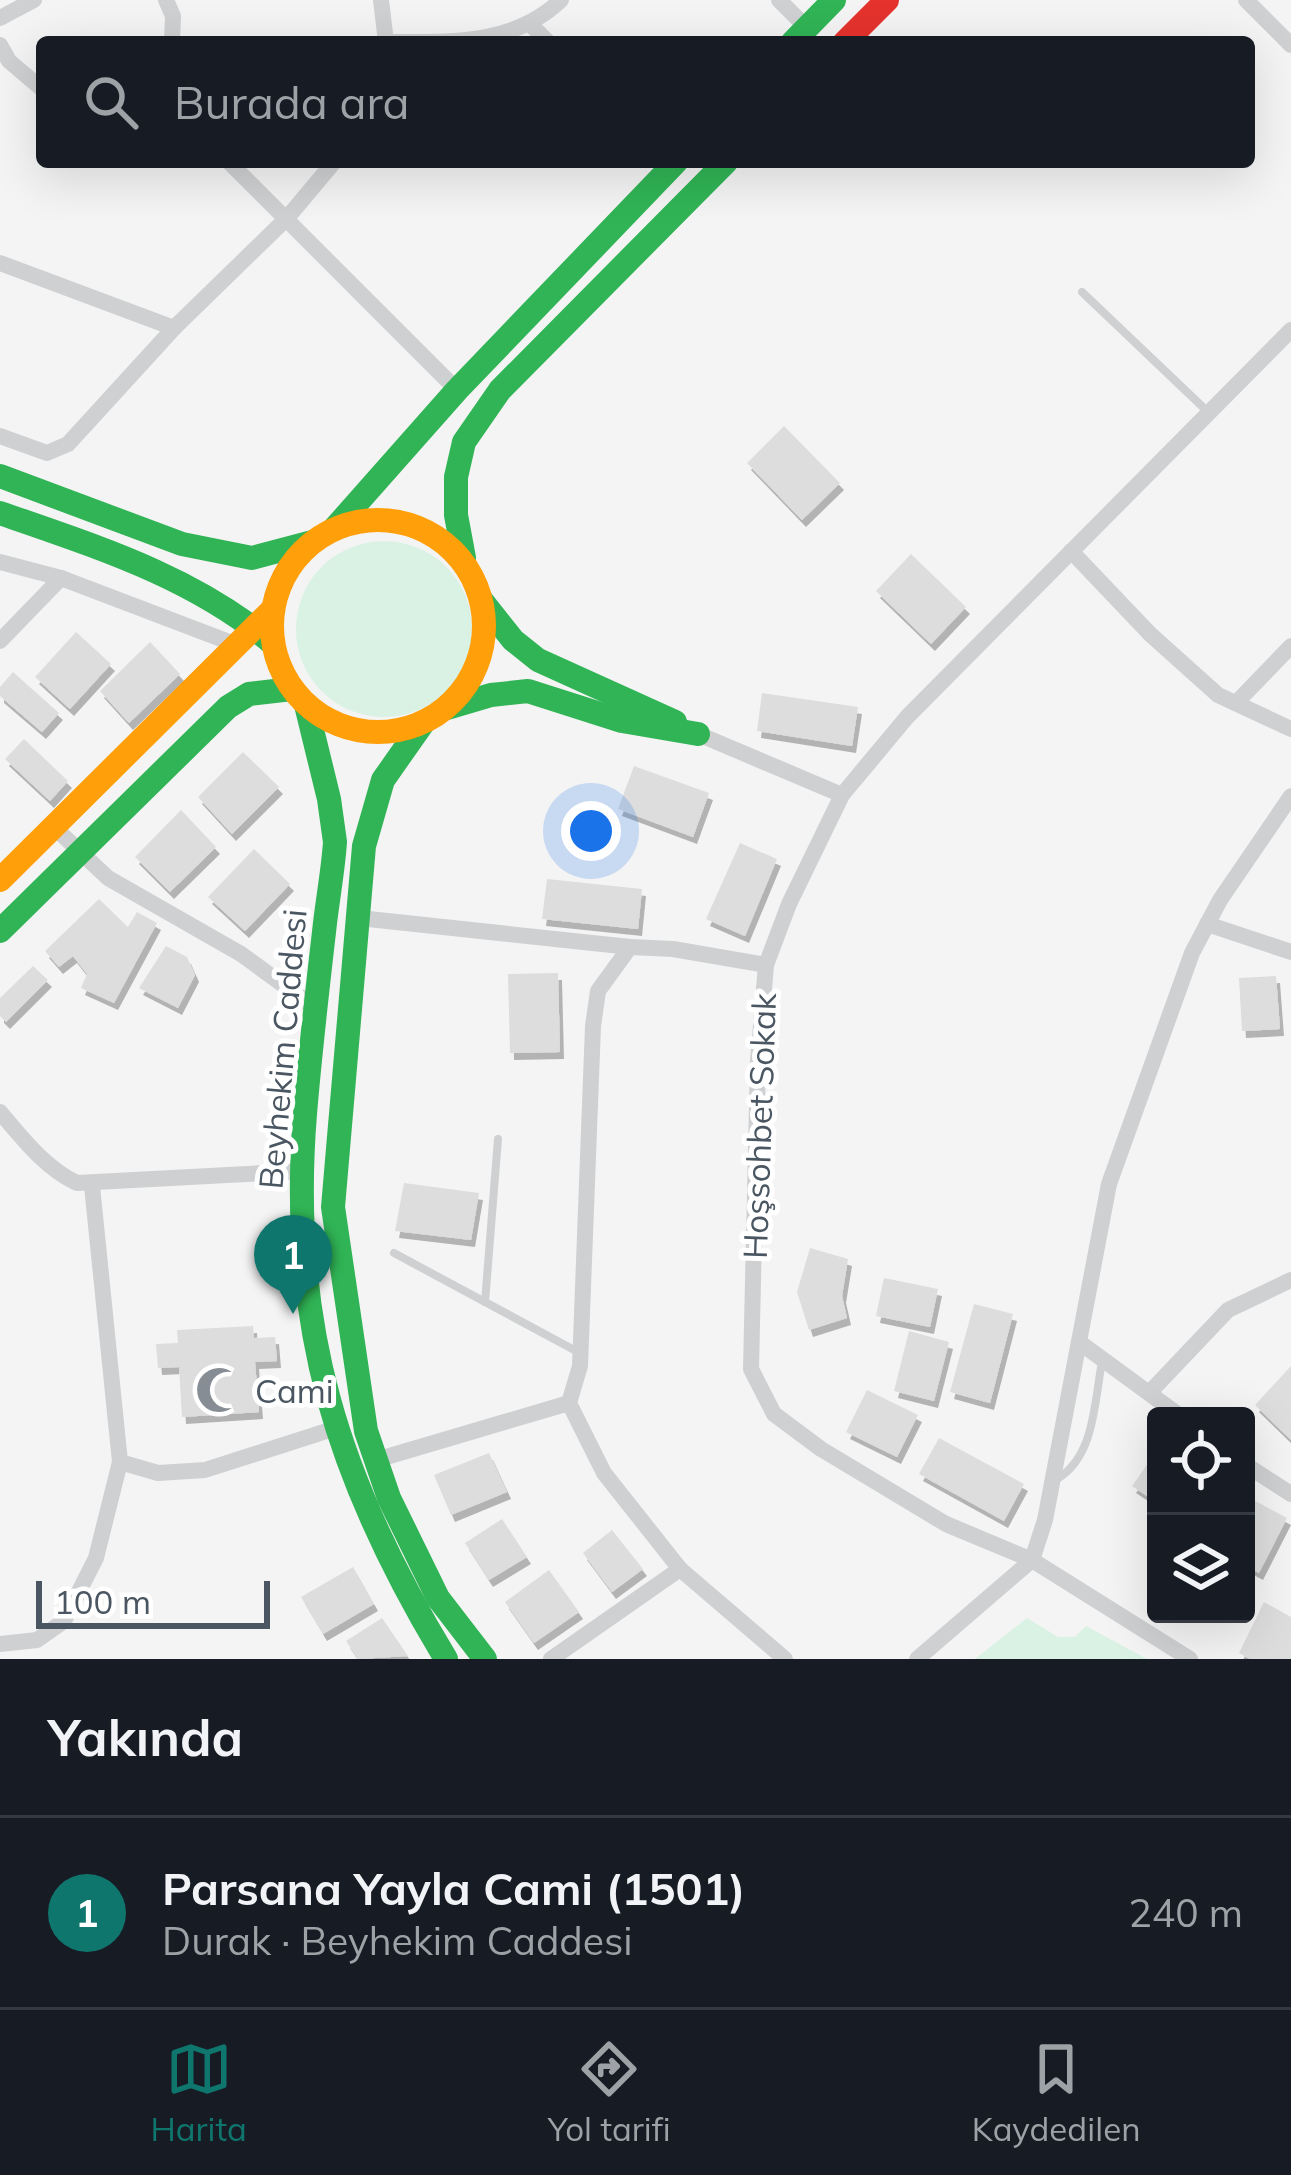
<!DOCTYPE html>
<html lang="tr">
<head>
<meta charset="utf-8">
<style>
	body { margin:0; font-family:Mulish,sans-serif; background:#242831; color:#f1f3f6 }
	.controls { position:absolute; right:36px; bottom:36px; display:grid; overflow:hidden; border-radius:12px; box-shadow:0 12px 48px #0002 }
	.controls button { width:108px; height:108px; display:grid; place-items:center; padding:0; border:0; border-bottom:3px solid #363941; background:#171b24; color:#f1f3f6; font:60px sans-serif }
	.scale { position:absolute; left:36px; bottom:30px; width:234px; box-sizing:border-box; padding-left:12px; border:6px solid #4a5661; border-top:0; font-size:33px; line-height:42px; white-space:nowrap; color:#4a5661; -webkit-text-stroke:9px #fff; paint-order:stroke }
	.you { position:absolute; left:591px; top:831px; width:42px; height:42px; margin:-30px; border:9px solid #fff; border-radius:50%; background:#1a73e8; box-shadow:0 0 0 18px #1a73e833 }
	.badge { display:grid; place-items:center; width:78px; height:78px; border-radius:50%; background:#0f766e; color:#fff; font-size:39px; font-weight:700 }
	.pin { position:absolute; translate:-50% -99px; filter:drop-shadow(0 3px 6px #0008) }
	.pin::after { content:''; position:absolute; top:63px; width:42px; height:36px; background:inherit; clip-path:polygon(0 0,100% 0,50% 100%) }
	.list { margin:0; padding:0; list-style:none }
	h2 { display:flex; justify-content:space-between; align-items:center; height:156px; margin:0; padding:0 48px; font-size:51px }
	h2 small { font-size:39px; font-weight:400; color:#9ea1a6 }
	.list li { display:grid; grid-template-columns:78px 1fr auto; gap:36px; align-items:center; box-sizing:border-box; height:192px; padding:0 48px; border-top:3px solid #363941 }
	.list b { display:block; font-size:45px; white-space:nowrap }
	.list p { margin:0; font-size:39px; white-space:nowrap; color:#9ea1a6 }
	.list em { font-size:39px; font-style:normal; color:#9ea1a6 }
	.icon { flex:none; width:66px; height:66px; fill:none; stroke:currentColor; stroke-width:2; stroke-linecap:round; stroke-linejoin:round }
	.map { position:relative; flex:none; width:1291px; height:1659px; overflow:hidden }
	.search { position:absolute; background:#171b24; box-shadow:0 12px 48px #0002; left:36px; right:36px; top:36px; height:132px; display:flex; align-items:center; gap:30px; box-sizing:border-box; padding:0 42px; border-radius:12px; color:#9ea1a6; font-size:45px }
	.sheet { height:348px; background:#171b24 }
	nav { display:flex; justify-content:space-around; align-items:center; box-sizing:border-box; height:168px; border-top:3px solid #363941; background:#171b24; font-size:33px; color:#9ea1a6 }
	nav a { display:grid; justify-items:center; gap:6px }
	nav .on { color:#0f766e }
	.map>svg:first-child { display:block }
</style>
</head>
<body>
<div class="map">
<svg width="1291" height="1659" viewBox="0 0 1291 1659">
	<defs>
		<filter id="shadow"><feDropShadow dx="4" dy="7" stdDeviation="0" flood-color="#0004"/></filter>
	</defs>
	<rect width="100%" height="100%" fill="#f4f4f4"/>
	<g fill="#d9f2e3">
		<circle cx="384" cy="629" r="88"/>
		<path d="M 1027,1618 L 1058,1637 L 1075,1637 L 1086,1626 L 1147,1659 L 975,1659 Z"/>
	</g>
	<g fill="#ddddde" filter="url(#shadow)">
		<path d="M 784,426 L 840,483 L 802,520 L 747,463 Z"/>
		<path d="M 911,554 L 966,607 L 931,644 L 876,591 Z"/>
		<path d="M 76,632 L 111,664 L 70,709 L 35,677 Z"/>
		<path d="M 150,642 L 180,674 L 129,723 L 100,691 Z"/>
		<path d="M 13,672 L 59,713 L 42,732 L 0,696 L 0,687 Z"/>
		<path d="M 762,693 L 858,707 L 852,746 L 757,731 Z"/>
		<path d="M 24,739 L 68,781 L 50,801 L 5,759 Z"/>
		<path d="M 243,752 L 279,787 L 232,834 L 198,797 Z"/>
		<path d="M 634,766 L 709,793 L 693,837 L 618,809 Z"/>
		<path d="M 181,810 L 216,847 L 170,892 L 135,857 Z"/>
		<path d="M 740,843 L 777,859 L 745,936 L 706,919 Z"/>
		<path d="M 254,849 L 290,884 L 245,931 L 208,897 Z"/>
		<path d="M 547,879 L 642,889 L 638,929 L 542,919 Z"/>
		<path d="M 99,899 L 128,927 L 137,912 L 157,923 L 114,1003 L 81,988 L 87,974 L 73,956 L 59,967 L 45,951 Z"/>
		<path d="M 166,946 L 187,957 L 195,975 L 178,1008 L 139,988 Z"/>
		<path d="M 33,966 L 48,980 L 6,1022 L 0,1016 L 0,998 Z"/>
		<path d="M 558,973 L 560,1052 L 510,1053 L 508,974 Z"/>
		<path d="M 1276,976 L 1280,1029 L 1242,1031 L 1239,978 Z"/>
		<path d="M 404,1183 L 479,1193 L 471,1240 L 395,1231 Z"/>
		<path d="M 810,1248 L 848,1259 L 842,1296 L 847,1318 L 809,1330 L 797,1292 Z"/>
		<path d="M 884,1278 L 938,1289 L 930,1327 L 876,1316 Z"/>
		<path d="M 974,1304 L 1013,1314 L 990,1403 L 950,1392 Z"/>
		<path d="M 253,1326 L 254,1338 L 275,1337 L 277,1361 L 255,1362 L 259,1412 L 182,1417 L 179,1367 L 158,1368 L 156,1344 L 178,1343 L 177,1330 Z"/>
		<path d="M 909,1331 L 949,1342 L 934,1401 L 894,1391 Z"/>
		<path d="M 1291,1366 L 1291,1440 L 1255,1405 Z"/>
		<path d="M 867,1390 L 918,1415 L 897,1457 L 846,1432 Z"/>
		<path d="M 939,1438 L 1024,1484 L 1004,1521 L 919,1474 Z"/>
		<path d="M 1156,1452 L 1156,1502 L 1132,1486 Z"/>
		<path d="M 489,1453 L 507,1492 L 451,1515 L 434,1475 Z"/>
		<path d="M 1246,1496 L 1287,1518 L 1259,1573 L 1246,1566 Z"/>
		<path d="M 502,1519 L 527,1557 L 489,1580 L 465,1543 Z"/>
		<path d="M 612,1530 L 643,1569 L 612,1592 L 583,1553 Z"/>
		<path d="M 353,1567 L 374,1604 L 323,1634 L 301,1597 Z"/>
		<path d="M 549,1570 L 579,1612 L 534,1643 L 505,1602 Z"/>
		<path d="M 1264,1602 L 1291,1617 L 1291,1659 L 1250,1659 L 1239,1653 Z"/>
		<path d="M 382,1618 L 408,1656 L 358,1659 L 346,1641 Z"/>
	</g>
	<g fill="none" stroke-linecap="round" stroke-linejoin="round">
		<g stroke="#ced0d2" stroke-width="8">
			<path d="M 1082,292 L 1207,411"/>
			<path d="M 394,1253 L 578,1352"/>
			<path d="M 485,1302 L 498,1139"/>
			<path d="M 1057,1479 C 1095,1456 1094,1403 1102,1362"/>
		</g>
		<g stroke="#ced0d2" stroke-width="16">
			<path d="M 166,0 L 173,16 L 172,42"/>
			<path d="M 381,0 L 386,42"/>
			<path d="M 779,0 L 807,28"/>
			<path d="M 1246,0 L 1291,45"/>
			<path d="M 0,18 L 34,0"/>
			<path d="M 531,25 L 548,42"/>
			<path d="M 386,42 C 449,42 513,46 561,0"/>
			<path d="M 0,45 L 9,61 L 42,89"/>
			<path d="M 229,162 L 457,390"/>
			<path d="M 0,263 L 174,328"/>
			<path d="M 0,436 L 47,453 L 68,444 L 174,328 L 287,218 L 334,162"/>
			<path d="M 1071,551 L 1150,634 L 1218,695 L 1291,729"/>
			<path d="M 0,562 L 61,578 L 237,645"/>
			<path d="M 0,641 L 61,578"/>
			<path d="M 1236,703 L 1291,646"/>
			<path d="M 698,734 L 842,795"/>
			<path d="M 54,827 L 108,878 L 241,954 L 315,1008"/>
			<path d="M 359,918 L 630,947"/>
			<path d="M 1207,924 L 1291,952"/>
			<path d="M 766,965 L 673,949 L 630,947 L 598,991 L 593,1026 L 580,1366 L 569,1403 L 604,1473 L 680,1569 L 785,1659"/>
			<path d="M 0,1112 C 22,1138 46,1169 77,1183 L 302,1171"/>
			<path d="M 1079,1342 L 1180,1416"/>
			<path d="M 1151,1391 L 1228,1310 L 1291,1280"/>
			<path d="M 376,1460 L 569,1403"/>
			<path d="M 120,1462 L 158,1473 L 205,1470 L 333,1429"/>
			<path d="M 1246,1465 L 1291,1494"/>
			<path d="M 0,1644 L 37,1640 L 64,1621 L 96,1558 L 120,1462 L 92,1186"/>
			<path d="M 551,1659 L 680,1569"/>
			<path d="M 917,1659 L 1032,1560 L 1045,1520 L 1109,1184 L 1192,953 L 1220,900 L 1291,796"/>
			<path d="M 1190,1659 L 1032,1560 L 946,1524 L 821,1449 L 774,1414 L 751,1369 L 758,1061 L 766,965 L 789,904 L 842,795 L 907,717 L 1291,330"/>
		</g>
		<g stroke="#30b455" stroke-width="24">
			<path d="M 793,42 L 834,0"/>
			<path d="M 0,476 L 182,544 L 252,558 L 312,542"/>
			<path d="M 0,513 C 97,547 192,576 272,643"/>
			<path d="M 334,529 L 457,390 L 676,162"/>
			<path d="M 464,558 L 456,515 L 456,477 L 464,442 L 500,390 L 726,162"/>
			<path d="M 482,601 L 513,640 L 538,660 L 675,722"/>
			<path d="M 306,705 L 329,799 L 335,842 C 333,872 327,902 324,932 C 317,993 310,1053 305,1114 C 288,1324 338,1481 446,1659"/>
			<path d="M 447,708 L 491,695 L 528,691 L 622,721 L 698,734"/>
			<path d="M 423,723 L 383,780 L 364,846 L 333,1207 L 366,1431 L 389,1498 L 438,1598 L 485,1659"/>
			<path d="M 0,931 L 228,707 L 249,694 L 292,689"/>
		</g>
		<g stroke="#ff9f0a" stroke-width="24">
			<circle cx="378" cy="626" r="106"/>
			<path d="M 0,880 L 273,609"/>
		</g>
		<path stroke="#e5322d" stroke-width="24" d="M 845,42 L 887,0"/>
	</g>
	<defs>
		<symbol id="mosque-bare" viewBox="-9 -9 18 18"><path d="M3.5-4.9A6 6 0 1 0 3.5 4.9A5 5 0 1 1 3.5-4.9Z" fill="#868d94" stroke="#fff" stroke-width="2.5" paint-order="stroke"/></symbol>
	</defs>
	<g fill-rule="evenodd">
		<use href="#mosque-bare" x="186" y="1357" width="66" height="66"/>
	</g>
	<g text-anchor="middle" dominant-baseline="central" stroke-width="10" stroke-linejoin="round" paint-order="stroke">
		<g font-size="33" fill="#4a5661" stroke="#fff">
			<text transform="translate(282 1049) rotate(-85)">Beyhekim Caddesi</text>
			<text transform="translate(759 1126) rotate(-88)">Hoşsohbet Sokak</text>
		</g>
		<g font-size="33" fill="#4a5661" stroke="#fff" text-anchor="start">
			<text x="255" y="1390">Cami</text>
		</g>
	</g>
</svg>
<div class="controls">
<button><svg class="icon" aria-label="locate" viewBox="0 0 24 24"><circle cx="12" cy="12" r="6"/><path d="M12 2v4M12 18v4M2 12h4M18 12h4"/></svg></button>
<button><svg class="icon" aria-label="layers" viewBox="0 0 24 24"><path d="M12 4l9 5-9 5-9-5zM3 14l9 5 9-5"/></svg></button>
</div>
<div class="scale">100 m</div>
<div class="you"></div>
<div class="pin badge" style="left:293px;top:1314px">1</div>
<div class="search"><svg class="icon" aria-label="search" viewBox="0 0 24 24"><circle cx="10" cy="10" r="6"/><path d="M15 15l6 6"/></svg>Burada ara</div>
</div>
<section class="sheet">
<h2>Yakında<small></small></h2>
<ul class="list">
<li><span class="badge">1</span><div><b>Parsana Yayla Cami (1501)</b><p>Durak · Beyhekim Caddesi</p></div><em>240 m</em></li>
</ul>
</section>
<nav>
<a class="on"><svg class="icon" aria-label="map" viewBox="0 0 24 24"><path d="M3 6l6-2 6 2 6-2v14l-6 2-6-2-6 2zM9 4v14M15 6v14"/></svg>Harita</a>
<a><svg class="icon" aria-label="directions" viewBox="0 0 24 24"><path d="M12 3l9 9-9 9-9-9zM9 14v-3h6M13 9l2 2-2 2"/></svg>Yol tarifi</a>
<a><svg class="icon" aria-label="saved" viewBox="0 0 24 24"><path d="M7 4h10v16l-5-4-5 4z"/></svg>Kaydedilen</a>
</nav>
</body>
</html>
